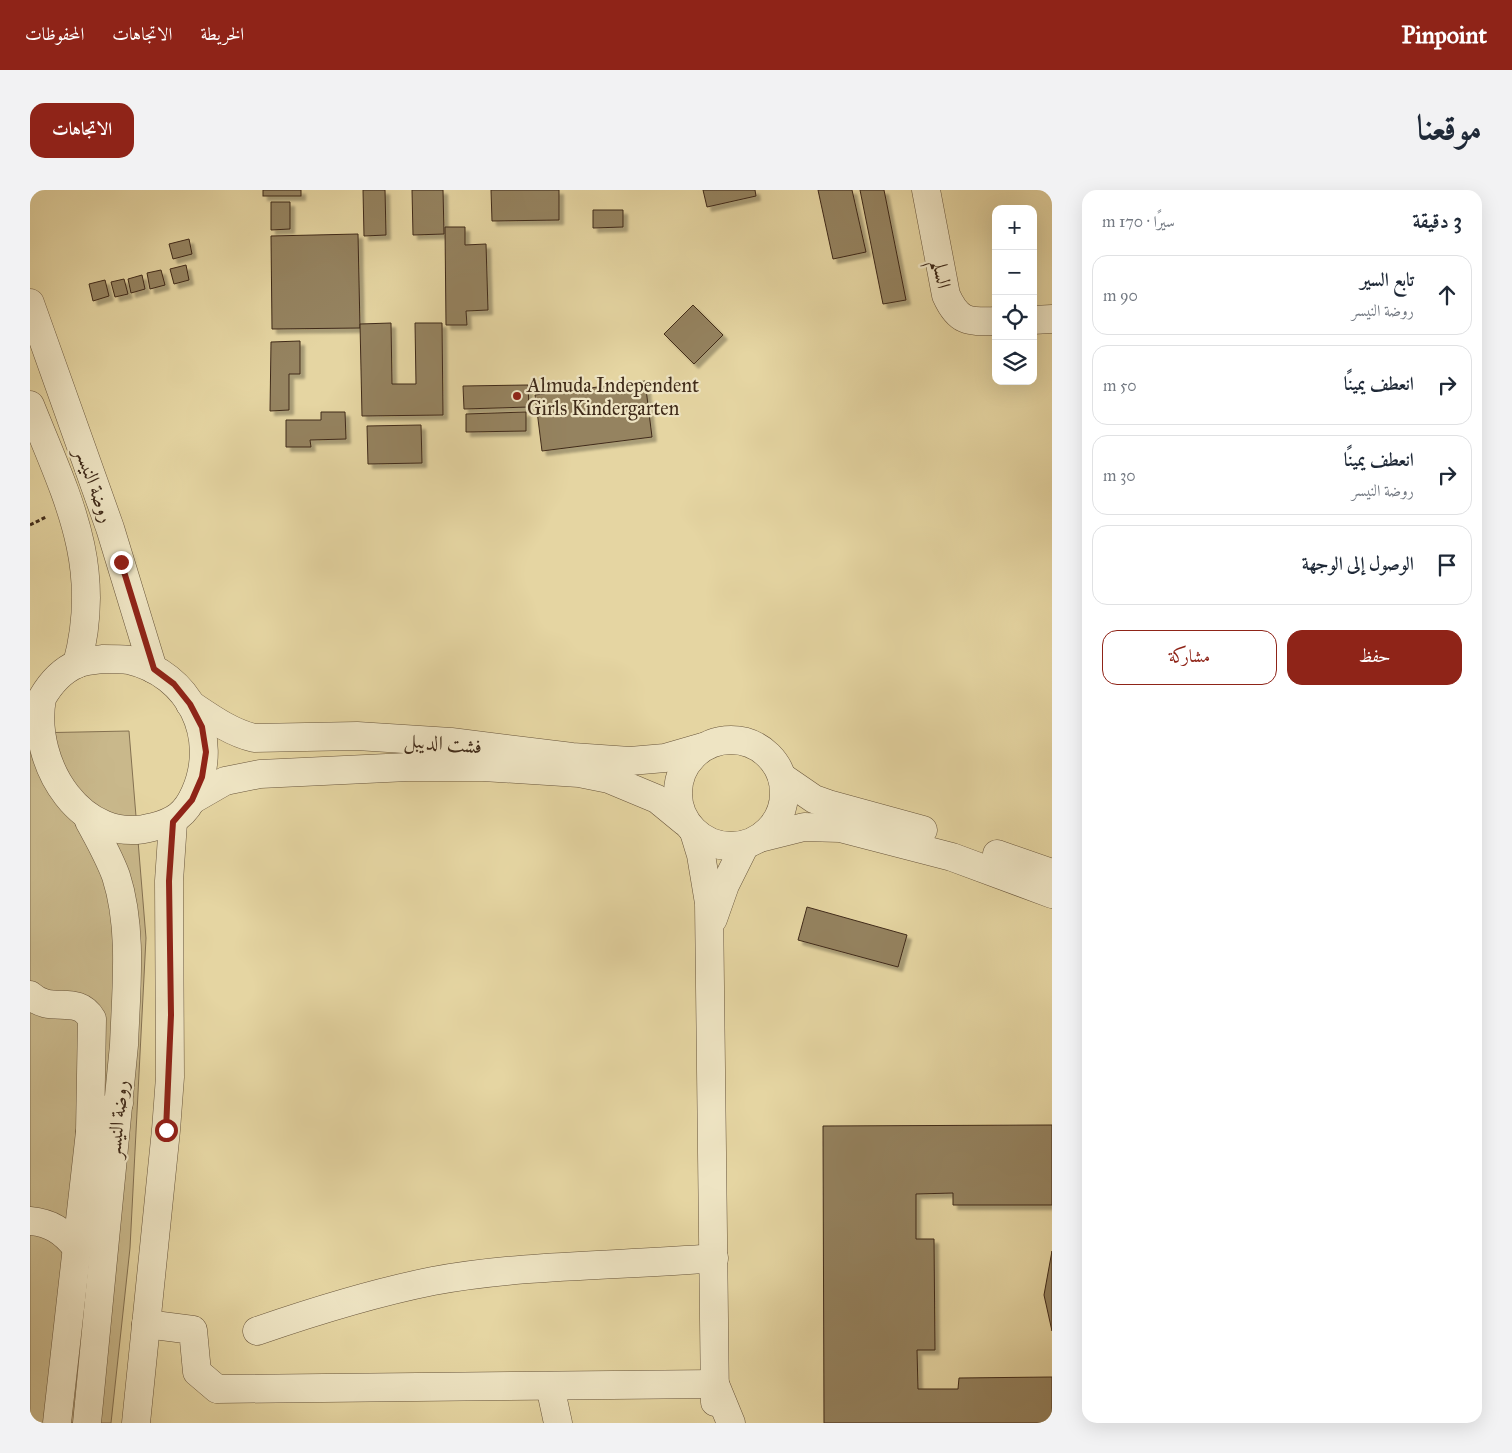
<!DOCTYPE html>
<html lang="ar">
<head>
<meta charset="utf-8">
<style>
	body { margin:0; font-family:"IM FELL Great Primer",Amiri,serif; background:#f2f2f3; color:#1f2937; direction:rtl }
	.controls { position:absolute; right:15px; top:15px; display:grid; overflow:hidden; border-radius:10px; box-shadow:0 5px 20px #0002 }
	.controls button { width:45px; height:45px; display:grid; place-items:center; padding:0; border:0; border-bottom:1px solid #e0e1e3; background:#fff; color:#1f2937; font:25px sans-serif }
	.stop { position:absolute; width:15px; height:15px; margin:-11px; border:4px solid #8f2418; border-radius:50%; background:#fff }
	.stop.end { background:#8f2418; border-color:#fff; box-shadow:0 1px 5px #0008 }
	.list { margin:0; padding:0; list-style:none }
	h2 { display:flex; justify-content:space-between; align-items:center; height:65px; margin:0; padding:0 20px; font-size:21px }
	h2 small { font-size:16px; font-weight:400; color:#747a83 }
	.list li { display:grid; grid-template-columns:32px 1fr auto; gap:15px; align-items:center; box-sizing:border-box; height:80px; margin:0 10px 10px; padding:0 10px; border:1px solid #e0e1e3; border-radius:15px }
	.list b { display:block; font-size:19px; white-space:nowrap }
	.list p { margin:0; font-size:16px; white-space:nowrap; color:#747a83 }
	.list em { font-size:16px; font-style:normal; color:#747a83 }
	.actions { display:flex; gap:10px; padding:15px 20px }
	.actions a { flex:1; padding:11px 0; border:1px solid #8f2418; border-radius:15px; text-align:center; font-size:18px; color:#8f2418 }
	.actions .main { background:#8f2418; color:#fff }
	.icon { flex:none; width:28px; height:28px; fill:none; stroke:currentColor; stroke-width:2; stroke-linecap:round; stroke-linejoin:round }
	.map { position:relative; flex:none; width:1022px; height:1233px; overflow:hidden; direction:ltr; border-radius:15px }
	header { display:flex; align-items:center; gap:30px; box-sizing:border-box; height:70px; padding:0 25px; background:#8f2418; color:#fff }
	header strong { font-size:24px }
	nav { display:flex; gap:28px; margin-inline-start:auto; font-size:18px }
	.intro { display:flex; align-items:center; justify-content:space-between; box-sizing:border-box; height:120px; padding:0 30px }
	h1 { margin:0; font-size:35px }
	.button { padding:12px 22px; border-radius:15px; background:#8f2418; color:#fff; font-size:18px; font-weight:700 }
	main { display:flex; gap:30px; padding:0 30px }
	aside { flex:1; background:#fff; border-radius:15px; box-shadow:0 5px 20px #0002 }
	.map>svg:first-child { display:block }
</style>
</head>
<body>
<header>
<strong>Pinpoint</strong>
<nav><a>الخريطة</a><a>الاتجاهات</a><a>المحفوظات</a></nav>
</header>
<div class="intro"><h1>موقعنا</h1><a class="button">الاتجاهات</a></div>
<main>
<aside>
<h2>3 دقيقة<small>سيرًا · 170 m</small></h2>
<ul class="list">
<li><svg class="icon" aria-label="ahead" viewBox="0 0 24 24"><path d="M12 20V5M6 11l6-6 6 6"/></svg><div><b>تابع السير</b><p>روضة النيسر</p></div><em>90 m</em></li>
<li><svg class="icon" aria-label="right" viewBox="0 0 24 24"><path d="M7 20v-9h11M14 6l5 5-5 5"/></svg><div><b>انعطف يمينًا</b></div><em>50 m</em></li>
<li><svg class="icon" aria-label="right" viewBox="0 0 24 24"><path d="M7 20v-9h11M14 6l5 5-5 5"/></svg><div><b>انعطف يمينًا</b><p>روضة النيسر</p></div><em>30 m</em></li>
<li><svg class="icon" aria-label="arrive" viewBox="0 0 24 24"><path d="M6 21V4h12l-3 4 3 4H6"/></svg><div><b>الوصول إلى الوجهة</b></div></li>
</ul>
<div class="actions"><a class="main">حفظ</a><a>مشاركة</a></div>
</aside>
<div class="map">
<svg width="1022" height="1233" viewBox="0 0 1022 1233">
	<defs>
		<filter id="shadow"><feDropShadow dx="4.5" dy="4.5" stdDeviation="1" flood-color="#0004"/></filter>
	</defs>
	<rect width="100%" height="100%" fill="#e5d5a2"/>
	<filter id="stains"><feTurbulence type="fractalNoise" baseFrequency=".004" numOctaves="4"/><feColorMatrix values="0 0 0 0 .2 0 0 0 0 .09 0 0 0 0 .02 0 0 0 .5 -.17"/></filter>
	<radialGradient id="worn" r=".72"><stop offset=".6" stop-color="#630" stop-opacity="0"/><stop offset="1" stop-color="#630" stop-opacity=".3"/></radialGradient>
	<path fill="#c9b88b" stroke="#847152" d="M 99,541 L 116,748 L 100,1058 L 81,1233 L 0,1233 L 0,543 Z"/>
	<g fill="#958360" stroke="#3f2a19" filter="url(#shadow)">
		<rect x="233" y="0" width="38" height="6"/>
		<path d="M 333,0 L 355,0 L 356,45 L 334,46 Z"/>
		<path d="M 382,0 L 413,0 L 414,44 L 383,45 Z"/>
		<path d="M 461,0 L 529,0 L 529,30 L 462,31 Z"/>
		<path d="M 673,0 L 725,0 L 726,6 L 677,17 Z"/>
		<path d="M 788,0 L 822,0 L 836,62 L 803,69 Z"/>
		<path d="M 830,0 L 854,0 L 876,110 L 853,114 Z"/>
		<path d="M 241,12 L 260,12 L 260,39 L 241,40 Z"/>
		<path d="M 563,20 L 593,20 L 593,37 L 563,38 Z"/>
		<path d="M 415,37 L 435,37 L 435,55 L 456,54 L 458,120 L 436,121 L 437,135 L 416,135 Z"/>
		<path d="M 328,44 L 330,138 L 242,139 L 241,46 Z"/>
		<path d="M 159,49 L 162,64 L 143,69 L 139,54 Z"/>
		<path d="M 156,75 L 159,90 L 144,94 L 140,79 Z"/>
		<path d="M 131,80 L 135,95 L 120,99 L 117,83 Z"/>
		<path d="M 112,85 L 115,99 L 101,103 L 98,89 Z"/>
		<path d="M 94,89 L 98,104 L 85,107 L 81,92 Z"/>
		<path d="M 75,90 L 79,106 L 63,111 L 59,94 Z"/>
		<path d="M 663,115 L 693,145 L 664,174 L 634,144 Z"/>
		<path d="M 361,133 L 362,194 L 386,194 L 385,133 L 412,133 L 413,225 L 332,226 L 330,134 Z"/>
		<path d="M 270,151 L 270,184 L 259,184 L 259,220 L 240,221 L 241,152 Z"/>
		<path d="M 615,191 L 622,247 L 512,261 L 505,205 Z"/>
		<path d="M 498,195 L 499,217 L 434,219 L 433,196 Z"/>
		<path d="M 291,222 L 315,222 L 316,249 L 280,250 L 281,257 L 256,257 L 256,230 L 291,230 Z"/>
		<path d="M 496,222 L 496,241 L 436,242 L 436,224 Z"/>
		<path d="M 391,235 L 392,273 L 338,274 L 337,236 Z"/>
		<path d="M 777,717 L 877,745 L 868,777 L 768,750 Z"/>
		<path d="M 1022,935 L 1022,1015 L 923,1015 L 923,1003 L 886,1004 L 886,1049 L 904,1049 L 905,1160 L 887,1160 L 888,1199 L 928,1199 L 929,1188 L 1022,1187 L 1022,1233 L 794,1233 L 793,936 Z"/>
		<path d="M 1022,1061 L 1022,1141 L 1014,1105 Z"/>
	</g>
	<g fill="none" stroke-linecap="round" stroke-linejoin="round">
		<defs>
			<g id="minor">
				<path d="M 896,0 L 916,105 C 928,132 938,132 966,131"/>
				<path d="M 0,113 L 80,338 L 123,479"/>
				<path d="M 1003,130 L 1022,129"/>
				<path d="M 0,215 C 36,305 74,375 47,474"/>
				<path d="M 73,469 C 81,469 91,469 99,470 C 160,484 190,547 165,603 C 156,624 144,632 123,637 C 53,657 0,575 12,508 C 20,494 31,481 47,474 C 54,471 64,470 73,469 Z"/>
				<path d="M 160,514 C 181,528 200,542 224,548 L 327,546 L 421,552 L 542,567 L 600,571 L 635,568 L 673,557"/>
				<circle cx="701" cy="603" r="53"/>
				<path d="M 752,587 L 784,609 L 798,614 L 893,640"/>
				<path d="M 162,610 L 195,591 L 230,584 L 378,577 L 453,577 L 549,583 L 579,589 L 627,609 L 655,632"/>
				<path d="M 664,642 L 671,665 L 679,713 L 685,1212"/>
				<path d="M 730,648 L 774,637 L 810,638 L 922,667 L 1022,704"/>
				<path d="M 967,664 L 1022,683"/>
				<path d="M 683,729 L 695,695 L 715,655"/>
				<path d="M 0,805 C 21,825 47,803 62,829 L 60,942"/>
				<path d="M 0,1031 C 21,1033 33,1041 46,1057"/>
				<path d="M 116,1134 L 163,1140 L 167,1182 L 187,1199 L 685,1194 L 701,1233"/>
				<path d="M 227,1141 C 285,1121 343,1103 403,1091 C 495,1074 591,1076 684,1068"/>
				<path d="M 520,1196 L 528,1233"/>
				<path d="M 27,1233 L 60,942 L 71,925 L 89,913"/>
				<path d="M 57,1233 L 94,855 C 96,800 103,739 86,686 C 79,667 69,649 59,631"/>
				<path d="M 106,1233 L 136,940 L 140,887 L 139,691 L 143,632"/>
			</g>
		</defs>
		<use href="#minor" stroke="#68553b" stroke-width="29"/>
		<path stroke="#3f2a19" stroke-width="3" stroke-dasharray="4 2.5" stroke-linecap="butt" d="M 0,335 L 16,327"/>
		<use href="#minor" stroke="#eee4c3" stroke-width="28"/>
	</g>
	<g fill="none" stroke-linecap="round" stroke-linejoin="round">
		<path stroke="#8f2418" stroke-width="6" d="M 91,372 L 124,479 L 144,494 L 160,514 L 172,537 L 176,562 L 172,587 L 162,610 L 143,632 L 139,691 L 141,825 L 136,940"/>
	</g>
	<circle fill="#8f2418" stroke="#eee4c3" stroke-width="2" cx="487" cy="206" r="5"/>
	<g text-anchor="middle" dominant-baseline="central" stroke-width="4.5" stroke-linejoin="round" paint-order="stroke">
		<g font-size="20" fill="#3f2a19" stroke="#eee4c3">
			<text transform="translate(912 84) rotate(79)">السلم</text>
			<text transform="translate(65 295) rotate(70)">روضة النيسر</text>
			<text transform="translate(413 553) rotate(5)">فشت الديبل</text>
			<text transform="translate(87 929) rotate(-84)">روضة النيسر</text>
		</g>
		<g font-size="20" fill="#3f2a19" stroke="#eee4c3" text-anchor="start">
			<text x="497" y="195">Almuda Independent<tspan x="497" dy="23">Girls Kindergarten</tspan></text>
		</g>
	</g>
	<rect width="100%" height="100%" filter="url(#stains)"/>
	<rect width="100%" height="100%" fill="url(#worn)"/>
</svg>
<div class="controls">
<button>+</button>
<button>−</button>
<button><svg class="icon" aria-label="locate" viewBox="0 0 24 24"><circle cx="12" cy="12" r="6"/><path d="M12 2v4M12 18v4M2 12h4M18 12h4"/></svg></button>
<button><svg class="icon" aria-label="layers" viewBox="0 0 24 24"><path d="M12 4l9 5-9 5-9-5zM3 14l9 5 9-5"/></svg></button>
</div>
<div class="stop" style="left:136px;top:940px"></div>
<div class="stop end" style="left:91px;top:372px"></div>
</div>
</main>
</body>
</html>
